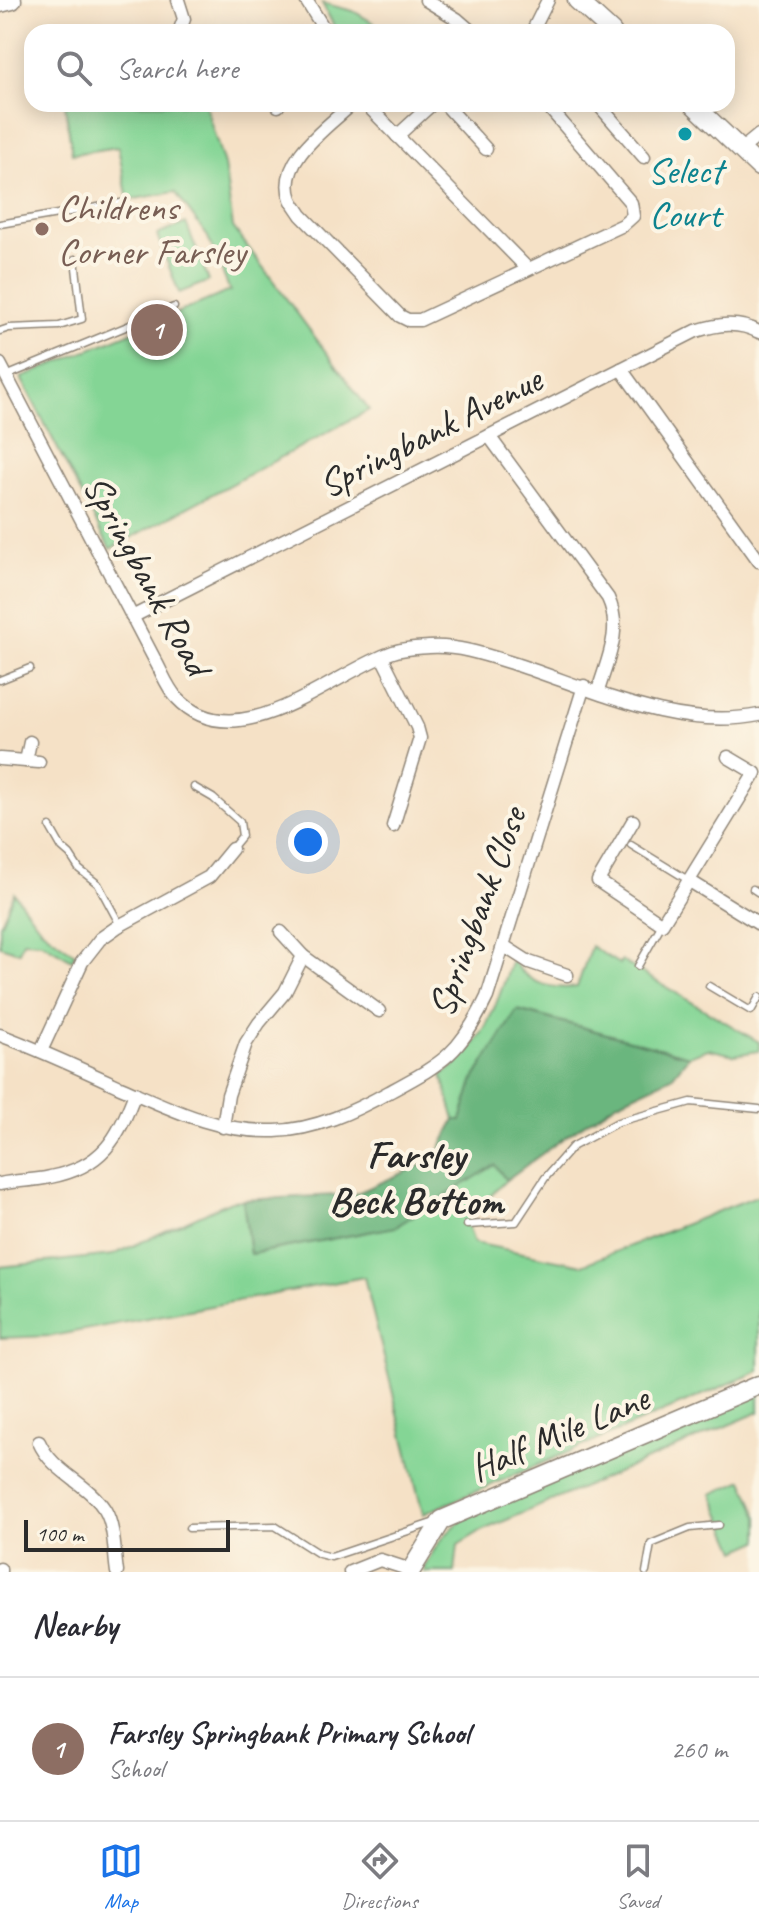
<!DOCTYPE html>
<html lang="en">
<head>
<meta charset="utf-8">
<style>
	body { margin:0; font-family:Caveat,sans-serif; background:#f7f7f7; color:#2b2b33 }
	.scale { position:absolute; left:24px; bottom:20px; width:206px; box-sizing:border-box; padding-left:8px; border:4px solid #2b2b2b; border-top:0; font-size:22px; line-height:28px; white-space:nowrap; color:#2b2b2b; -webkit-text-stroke:6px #fcf5e5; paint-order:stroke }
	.you { position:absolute; left:308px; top:842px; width:28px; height:28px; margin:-20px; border:6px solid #fff; border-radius:50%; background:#1a73e8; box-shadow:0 0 0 12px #1a73e833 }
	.badge { display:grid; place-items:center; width:52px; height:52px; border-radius:50%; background:#1a73e8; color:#fff; font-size:26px; font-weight:700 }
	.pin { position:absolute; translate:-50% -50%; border:4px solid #fff; box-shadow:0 2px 8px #0006 }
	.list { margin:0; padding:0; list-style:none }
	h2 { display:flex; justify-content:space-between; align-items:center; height:104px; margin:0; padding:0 32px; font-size:34px }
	h2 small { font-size:26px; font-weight:400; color:#7c7c81 }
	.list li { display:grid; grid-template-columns:52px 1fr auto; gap:24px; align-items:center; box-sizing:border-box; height:144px; padding:0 32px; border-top:2px solid #e1e1e2 }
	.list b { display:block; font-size:30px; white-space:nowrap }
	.list p { margin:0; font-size:26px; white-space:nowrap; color:#7c7c81 }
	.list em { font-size:26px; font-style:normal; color:#7c7c81 }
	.icon { flex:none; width:44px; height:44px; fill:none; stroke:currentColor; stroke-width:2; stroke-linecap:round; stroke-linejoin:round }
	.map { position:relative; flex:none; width:759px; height:1572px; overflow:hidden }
	.search { position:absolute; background:#fff; box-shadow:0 4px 20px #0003; left:24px; right:24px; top:24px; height:88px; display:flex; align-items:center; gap:20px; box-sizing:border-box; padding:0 28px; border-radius:24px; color:#7c7c81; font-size:30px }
	.sheet { height:248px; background:#fff }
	nav { display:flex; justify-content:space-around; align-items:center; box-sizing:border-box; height:112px; border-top:2px solid #e1e1e2; background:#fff; font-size:22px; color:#7c7c81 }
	nav a { display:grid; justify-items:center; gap:4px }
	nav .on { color:#1a73e8 }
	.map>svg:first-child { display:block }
</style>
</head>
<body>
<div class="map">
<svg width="759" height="1572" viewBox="0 0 759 1572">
	<rect width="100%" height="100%" fill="#fcf5e5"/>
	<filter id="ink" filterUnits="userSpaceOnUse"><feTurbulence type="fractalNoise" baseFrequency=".0125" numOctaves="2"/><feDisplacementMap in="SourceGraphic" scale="16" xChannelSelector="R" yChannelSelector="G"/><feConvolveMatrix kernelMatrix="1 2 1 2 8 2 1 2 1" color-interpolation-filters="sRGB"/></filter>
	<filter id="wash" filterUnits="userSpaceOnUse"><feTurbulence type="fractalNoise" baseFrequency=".006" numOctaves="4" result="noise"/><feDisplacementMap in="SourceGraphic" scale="32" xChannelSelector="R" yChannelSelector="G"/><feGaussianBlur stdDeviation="1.8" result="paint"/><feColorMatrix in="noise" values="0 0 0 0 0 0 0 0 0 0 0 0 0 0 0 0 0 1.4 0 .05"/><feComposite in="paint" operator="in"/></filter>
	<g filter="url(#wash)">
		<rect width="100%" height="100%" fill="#f5e1c6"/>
		<g fill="#84d595" stroke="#588060" stroke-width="2">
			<path d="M 322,3 L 353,11 L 389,32 L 337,32 Z"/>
			<path d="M 65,104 L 205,104 L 224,165 L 233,227 L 369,410 L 110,549 L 21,378 L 230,291 L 208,237 L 175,192 L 128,200 L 118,147 L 72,154 Z"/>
			<path d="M 186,223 L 209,281 L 179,293 L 157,235 Z"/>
			<path d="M 14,893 L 41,929 L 75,954 L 72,960 L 41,942 L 23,941 L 19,952 L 0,946 L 0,925 Z"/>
			<path d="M 591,946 L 619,964 L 622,961 L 759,1042 L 759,1051 L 734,1055 L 708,1049 L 689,1056 L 518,1010 L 474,1079 L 461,1121 L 455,1120 L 442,1075 C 483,1048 497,1004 512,960 C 527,983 550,990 577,987 Z"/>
			<path d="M 495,1164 L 506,1180 L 477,1210 L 468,1225 L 474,1243 L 582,1265 L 759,1195 L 759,1371 L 423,1514 L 364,1277 L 52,1336 L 0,1338 L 0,1267 L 113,1255 L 231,1201 L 243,1200 L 250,1254 L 394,1227 Z"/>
			<path d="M 759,1392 L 759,1412 L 481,1531 L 458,1545 L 455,1572 L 425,1572 L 424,1568 C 434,1548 445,1532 464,1519 Z"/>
			<path d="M 743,1480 L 759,1517 L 759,1541 L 737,1551 L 712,1494 Z"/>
		</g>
		<path fill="#6bb67e" stroke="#4b7054" stroke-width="2" d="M 517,1010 L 689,1056 L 672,1077 L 618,1102 L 565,1137 L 506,1180 L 495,1165 L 395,1227 L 250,1254 L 243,1200 L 355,1194 L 435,1159 L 455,1120 L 461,1120 L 474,1079 Z"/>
	</g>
	<g filter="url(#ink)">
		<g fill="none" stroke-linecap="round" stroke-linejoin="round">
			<defs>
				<g id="lane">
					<path d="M 0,224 L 121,203"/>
					<path d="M 0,331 L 9,328 L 59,326 L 82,319 L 75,259"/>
					<path d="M 6,376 L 174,307"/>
					<path d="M 0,680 L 30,668"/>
					<path d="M 194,787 L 213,798 L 240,822 L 242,836 L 232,848"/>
					<path d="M 50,827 L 62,848 L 70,855 L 79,869 L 98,884 L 120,925"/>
					<path d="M 631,845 L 688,880"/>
					<path d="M 753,889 L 759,893"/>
					<path d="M 638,966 L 662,924"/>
					<path d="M 709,986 L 751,1011 L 759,997"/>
					<path d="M 467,1225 L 516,1222 L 545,1178 L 572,1147 L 618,1122 L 691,1102 L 759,1109"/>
					<path d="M 189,1528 L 275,1526 L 319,1554 L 331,1557 L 435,1522"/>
					<path d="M 646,1572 L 651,1544 L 690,1528 L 719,1525"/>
				</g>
				<g id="street">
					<path d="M 178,0 L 184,19 L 179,32"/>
					<path d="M 306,0 L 326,32"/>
					<path d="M 426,0 L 457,19 L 472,32"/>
					<path d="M 537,32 L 535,26 L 548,0"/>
					<path d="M 277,104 L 278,106"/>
					<path d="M 352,104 C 329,126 276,161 291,199 C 293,204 298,210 301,215 L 400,316 L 408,320 L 420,320 L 623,225 L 633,216 L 631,203 L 546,104"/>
					<path d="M 366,104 L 527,268"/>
					<path d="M 445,104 L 486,149"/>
					<path d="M 598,104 L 644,157"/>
					<path d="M 397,136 L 432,104"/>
					<path d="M 742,149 L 759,135"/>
					<path d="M 0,364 L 156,662 C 162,673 168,689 177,698 C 237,762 334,672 393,652 C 405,648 418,648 429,647 C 460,645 489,656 518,665 C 594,690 678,731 759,715"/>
					<path d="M 621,369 L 759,561"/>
					<path d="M 489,436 L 608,598 C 623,630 607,660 598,691"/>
					<path d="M 132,617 L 696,331 C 718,324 738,321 759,332"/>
					<path d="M 382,657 L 417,727 L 420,738 L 393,826"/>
					<path d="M 0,759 L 39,762"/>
					<path d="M 26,761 L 30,742"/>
					<path d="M 633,821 L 598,881 L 662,924 L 755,773 L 728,757"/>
					<path d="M 688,880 L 759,924"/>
					<path d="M 281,932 L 303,956 L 379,1011"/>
					<path d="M 504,946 L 529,962 L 567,975"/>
					<path d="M 0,1035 C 40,1050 79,1068 118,1086 C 169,1108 217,1133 275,1131 C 315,1130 355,1111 389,1092 C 444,1062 459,1055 487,997 L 584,686"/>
					<path d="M 41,1051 L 82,962 L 100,939 L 117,927 L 209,877 L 232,849"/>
					<path d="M 223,1127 L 228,1095 L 246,1043 L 259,1023 L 285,992 L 303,956"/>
					<path d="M 0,1184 C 17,1180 34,1181 50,1177 C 102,1167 118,1139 135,1093"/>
					<path d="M 39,1442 C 52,1472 88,1483 105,1510 C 115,1527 114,1553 117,1572"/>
					<path d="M 0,1569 L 0,1572"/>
					<path d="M 350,1572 L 380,1560 L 411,1570"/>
				</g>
				<g id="secondary">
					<path d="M 577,0 L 612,32"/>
					<path d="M 0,3 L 12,0"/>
					<path d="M 693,104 L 759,167"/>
					<path d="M 410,1572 L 442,1520 L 759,1385"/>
				</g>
			</defs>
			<use href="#lane" stroke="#908678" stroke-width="9"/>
			<use href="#street" stroke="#908678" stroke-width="15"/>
			<use href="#secondary" stroke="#908678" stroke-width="21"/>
			<use href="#lane" stroke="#fff" stroke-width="6"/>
			<use href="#street" stroke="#fff" stroke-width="12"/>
			<use href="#secondary" stroke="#fff" stroke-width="18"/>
		</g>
	</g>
	<circle fill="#0f9aa8" stroke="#fcf5e5" stroke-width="3" cx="685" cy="134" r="8"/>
	<circle fill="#8d6e63" stroke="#fcf5e5" stroke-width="3" cx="42" cy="229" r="8"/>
	<g text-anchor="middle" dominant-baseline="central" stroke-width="8" stroke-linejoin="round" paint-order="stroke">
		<g font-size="38" fill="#0d838f" stroke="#fcf5e5">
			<text x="685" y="170">Select<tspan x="685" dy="44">Court</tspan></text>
		</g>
		<g font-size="38" fill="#785e54" stroke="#fcf5e5" text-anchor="start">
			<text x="58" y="207">Childrens<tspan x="58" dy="44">Corner Farsley</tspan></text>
		</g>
		<g font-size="38" fill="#2b2b2b" stroke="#fcf5e5">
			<text transform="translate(430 432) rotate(-27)">Springbank Avenue</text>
			<text transform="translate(147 575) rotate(61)">Springbank Road</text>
			<text transform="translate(477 912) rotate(-70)">Springbank Close</text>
			<text transform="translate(559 1433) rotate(-23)">Half Mile Lane</text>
		</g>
		<g font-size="40" font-weight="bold" fill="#2b2b2b" stroke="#fcf5e5">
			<text x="416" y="1155">Farsley<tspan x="416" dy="46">Beck Bottom</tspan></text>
		</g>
	</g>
</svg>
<div class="scale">100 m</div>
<div class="you"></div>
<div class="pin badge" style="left:157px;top:330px;background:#8d6e63">1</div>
<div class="search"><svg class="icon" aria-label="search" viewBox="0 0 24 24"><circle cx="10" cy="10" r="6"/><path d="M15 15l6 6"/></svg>Search here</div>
</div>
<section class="sheet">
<h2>Nearby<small></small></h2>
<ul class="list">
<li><span class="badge" style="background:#8d6e63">1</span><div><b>Farsley Springbank Primary School</b><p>School</p></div><em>260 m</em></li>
</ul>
</section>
<nav>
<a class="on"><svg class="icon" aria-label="map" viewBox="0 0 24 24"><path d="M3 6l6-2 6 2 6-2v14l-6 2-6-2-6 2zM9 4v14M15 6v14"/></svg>Map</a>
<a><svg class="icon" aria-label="directions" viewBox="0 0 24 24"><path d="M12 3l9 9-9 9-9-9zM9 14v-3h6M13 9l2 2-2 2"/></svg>Directions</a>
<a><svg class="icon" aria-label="saved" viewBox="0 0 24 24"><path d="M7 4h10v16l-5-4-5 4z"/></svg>Saved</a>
</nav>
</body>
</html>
